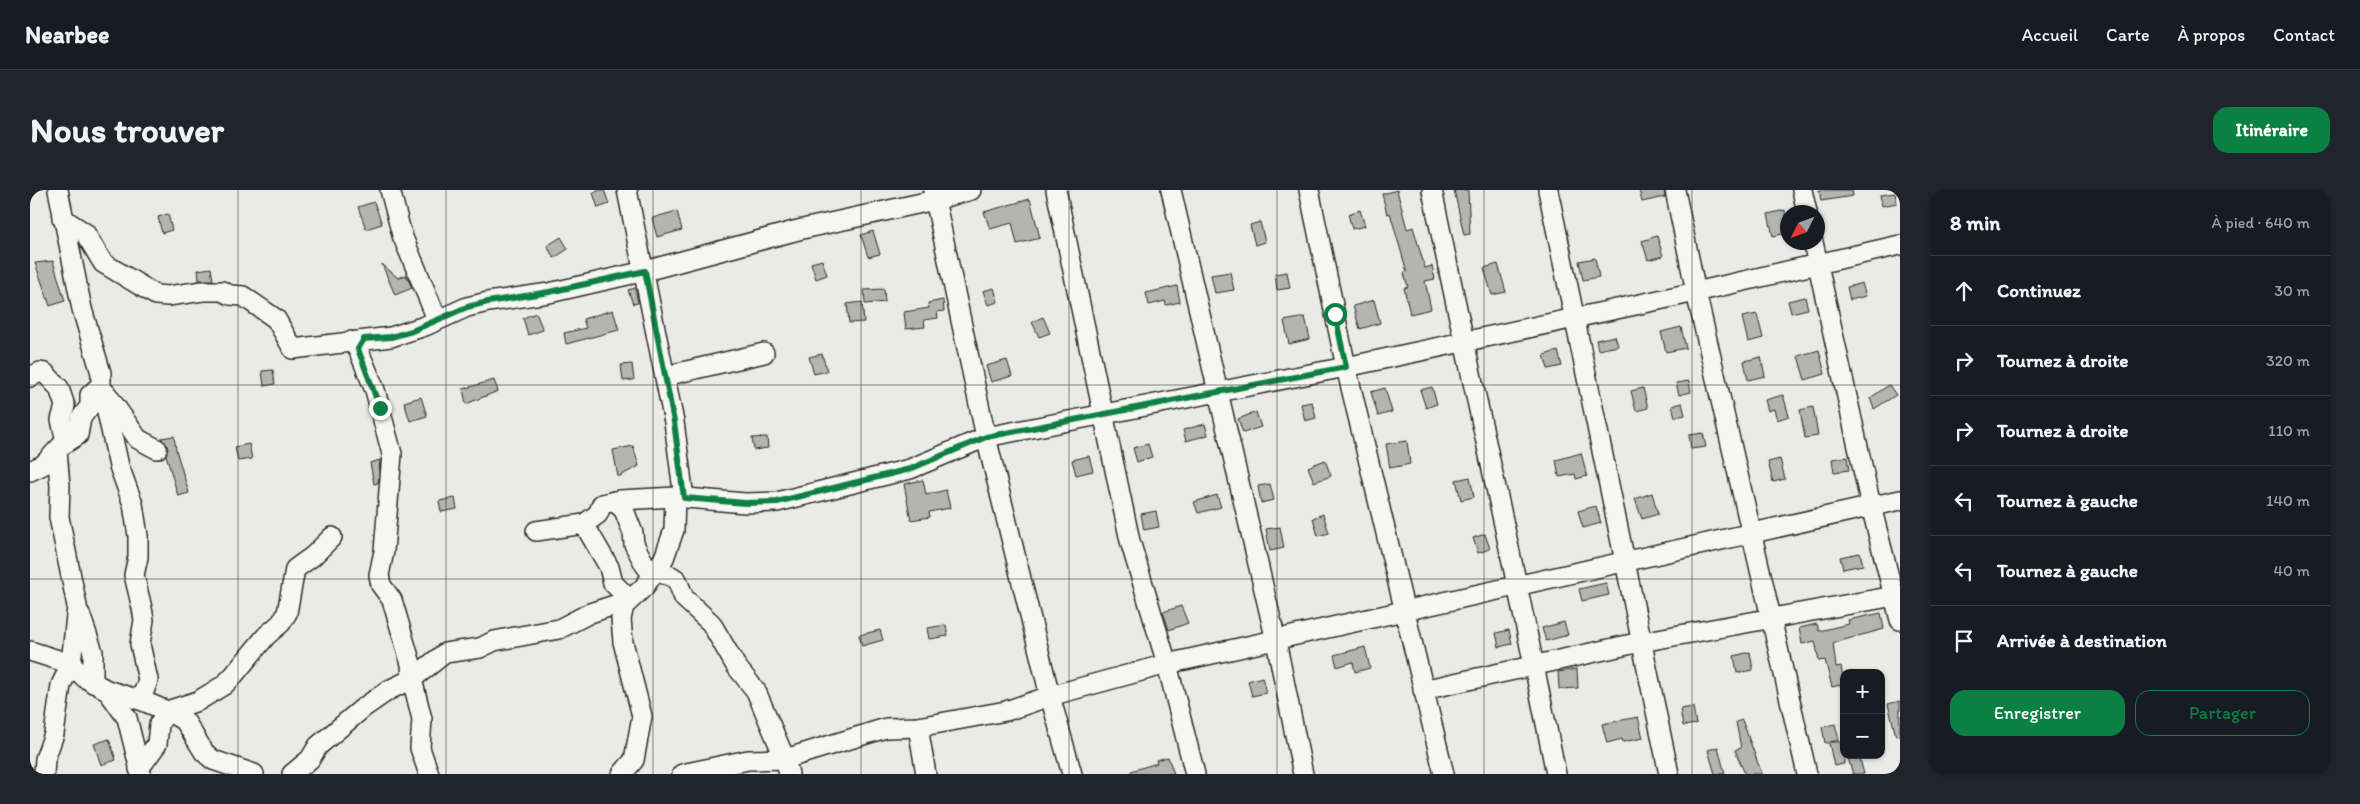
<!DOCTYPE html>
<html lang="fr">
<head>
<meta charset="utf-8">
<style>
	body { margin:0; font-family:Itim,sans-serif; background:#20242c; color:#f1f3f6 }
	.controls { position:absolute; right:15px; bottom:15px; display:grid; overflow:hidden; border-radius:10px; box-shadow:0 1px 4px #0004 }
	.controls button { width:45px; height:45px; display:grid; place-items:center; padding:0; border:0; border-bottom:1px solid #363941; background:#171b24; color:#f1f3f6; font:25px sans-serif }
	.compass { position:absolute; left:1750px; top:15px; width:45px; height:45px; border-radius:50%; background:#171b24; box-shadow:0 1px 4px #0004; rotate:228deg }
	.stop { position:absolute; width:15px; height:15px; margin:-11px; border:4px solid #0b8043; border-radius:50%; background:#fff }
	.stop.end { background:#0b8043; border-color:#fff; box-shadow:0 1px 5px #0008 }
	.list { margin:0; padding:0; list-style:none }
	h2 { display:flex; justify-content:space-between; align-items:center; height:65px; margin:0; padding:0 20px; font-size:21px }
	h2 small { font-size:16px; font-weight:400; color:#9ea1a6 }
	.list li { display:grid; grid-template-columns:32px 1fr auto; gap:15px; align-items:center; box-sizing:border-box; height:70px; padding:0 20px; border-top:1px solid #363941 }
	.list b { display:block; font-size:19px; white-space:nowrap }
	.list em { font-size:16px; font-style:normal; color:#9ea1a6 }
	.actions { display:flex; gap:10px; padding:15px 20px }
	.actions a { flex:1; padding:11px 0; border:1px solid #0b8043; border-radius:15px; text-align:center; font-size:18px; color:#0b8043 }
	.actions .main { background:#0b8043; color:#fff }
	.icon { flex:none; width:28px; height:28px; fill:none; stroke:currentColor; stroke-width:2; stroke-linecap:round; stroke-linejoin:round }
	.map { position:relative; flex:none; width:1870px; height:584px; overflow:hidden; border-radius:15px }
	header { display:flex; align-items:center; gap:30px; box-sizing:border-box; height:70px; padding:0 25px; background:#171b24; border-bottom:1px solid #363941 }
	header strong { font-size:24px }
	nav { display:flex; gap:28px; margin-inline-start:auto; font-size:18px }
	.intro { display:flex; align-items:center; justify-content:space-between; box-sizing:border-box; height:120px; padding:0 30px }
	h1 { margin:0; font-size:35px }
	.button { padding:12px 22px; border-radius:15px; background:#0b8043; color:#fff; font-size:18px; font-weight:700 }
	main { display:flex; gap:30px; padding:0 30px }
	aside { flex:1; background:#171b24; border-radius:15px; box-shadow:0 1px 4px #0004 }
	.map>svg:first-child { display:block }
</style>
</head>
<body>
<header>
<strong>Nearbee</strong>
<nav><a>Accueil</a><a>Carte</a><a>À propos</a><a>Contact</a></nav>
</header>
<div class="intro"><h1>Nous trouver</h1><a class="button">Itinéraire</a></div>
<main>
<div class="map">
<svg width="1870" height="584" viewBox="0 0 1870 584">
	<rect width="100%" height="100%" fill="#eaeae6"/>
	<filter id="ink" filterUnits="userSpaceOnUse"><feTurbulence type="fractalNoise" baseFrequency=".02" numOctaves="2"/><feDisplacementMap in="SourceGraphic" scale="10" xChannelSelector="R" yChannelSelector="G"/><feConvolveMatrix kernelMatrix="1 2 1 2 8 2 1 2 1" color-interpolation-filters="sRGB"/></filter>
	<g filter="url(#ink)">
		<g fill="#b4b4b1" stroke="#2b2b2b">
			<path d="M 570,0 L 574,0 L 579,14 L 568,18 L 563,3 Z"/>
			<path d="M 1367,0 L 1377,39 L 1383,37 L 1395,78 L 1402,76 L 1405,89 L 1395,91 L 1401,119 L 1380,124 L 1374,98 L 1378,97 L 1374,83 L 1377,82 L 1360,23 L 1357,24 L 1352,4 Z"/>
			<path d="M 1424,0 L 1438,0 L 1440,44 L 1434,45 Z"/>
			<path d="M 1609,0 L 1634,0 L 1635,7 L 1612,12 Z"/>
			<path d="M 1789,0 L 1822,0 L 1823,6 L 1791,11 Z"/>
			<path d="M 1865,3 L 1867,13 L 1852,16 L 1850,5 Z"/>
			<path d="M 1000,9 L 1010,48 L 987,54 L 982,33 L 960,39 L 954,22 Z"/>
			<path d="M 344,12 L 352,34 L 336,39 L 328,17 Z"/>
			<path d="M 1330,20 L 1335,36 L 1322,39 L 1318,24 Z"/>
			<path d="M 1755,20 L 1758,43 L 1743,46 L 1738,24 Z"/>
			<path d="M 647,21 L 652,40 L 627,47 L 622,28 Z"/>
			<path d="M 138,24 L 142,40 L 132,43 L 128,27 Z"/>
			<path d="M 1230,32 L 1235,52 L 1225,55 L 1220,35 Z"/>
			<path d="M 843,41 L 850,64 L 838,67 L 831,45 Z"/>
			<path d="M 1627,46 L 1633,66 L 1618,70 L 1612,51 Z"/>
			<path d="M 531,47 L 538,59 L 524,68 L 517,56 Z"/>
			<path d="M 1565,68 L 1569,87 L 1553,90 L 1549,71 Z"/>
			<path d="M 792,70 L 797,85 L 786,89 L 781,73 Z"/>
			<path d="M 23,71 L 35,111 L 20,116 L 5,73 Z"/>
			<path d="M 352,74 L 368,88 L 376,85 L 382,98 L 365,105 Z"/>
			<path d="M 1468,74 L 1476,102 L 1462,105 L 1454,78 Z"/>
			<path d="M 181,78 L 183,90 L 169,90 L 168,80 Z"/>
			<path d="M 1200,82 L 1204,100 L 1185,103 L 1181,85 Z"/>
			<path d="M 1257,82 L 1260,98 L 1247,100 L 1245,84 Z"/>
			<path d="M 1832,93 L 1836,106 L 1820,110 L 1817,97 Z"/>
			<path d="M 1147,96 L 1150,112 L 1136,115 L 1135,111 L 1119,115 L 1116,103 Z"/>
			<path d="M 605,98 L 608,113 L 603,114 L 598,100 Z"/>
			<path d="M 964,98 L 968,112 L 958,115 L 953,101 Z"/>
			<path d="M 854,99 L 855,112 L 835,114 L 834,100 Z"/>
			<path d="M 1775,107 L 1778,119 L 1761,123 L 1758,111 Z"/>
			<path d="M 913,110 L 914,121 L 907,122 L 908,128 L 894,130 L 895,137 L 876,139 L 874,122 L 899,118 L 898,113 Z"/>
			<path d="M 1344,110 L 1350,133 L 1330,139 L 1323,116 Z"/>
			<path d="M 832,112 L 834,132 L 819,133 L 817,114 Z"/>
			<path d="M 583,120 L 589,140 L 536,154 L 534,143 L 556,138 L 553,129 Z"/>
			<path d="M 506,123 L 513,140 L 498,145 L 493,128 Z"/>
			<path d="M 1727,124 L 1733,148 L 1718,152 L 1712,127 Z"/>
			<path d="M 1013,127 L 1020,143 L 1009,147 L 1002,132 Z"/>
			<path d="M 1275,127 L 1280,149 L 1259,154 L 1254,131 Z"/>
			<path d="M 1651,137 L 1656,158 L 1636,162 L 1631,142 Z"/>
			<path d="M 1585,146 L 1588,156 L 1568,160 L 1566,150 Z"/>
			<path d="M 1789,160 L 1795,184 L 1775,190 L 1768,166 Z"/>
			<path d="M 1528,161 L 1532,176 L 1518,179 L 1514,165 Z"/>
			<path d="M 792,164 L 797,181 L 784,184 L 779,167 Z"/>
			<path d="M 1731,167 L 1735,186 L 1718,190 L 1714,171 Z"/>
			<path d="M 977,170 L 982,186 L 961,192 L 956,176 Z"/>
			<path d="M 602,174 L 604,190 L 593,191 L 591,175 Z"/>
			<path d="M 243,180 L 245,194 L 234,196 L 232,181 Z"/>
			<path d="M 464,190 L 468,201 L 436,214 L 433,199 Z"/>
			<path d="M 1659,191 L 1661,202 L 1649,205 L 1646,193 Z"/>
			<path d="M 1859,195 L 1866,205 L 1844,219 L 1840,208 Z"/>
			<path d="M 1402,197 L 1407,214 L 1396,218 L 1390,200 Z"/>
			<path d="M 1355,198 L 1362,222 L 1348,226 L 1341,202 Z"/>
			<path d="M 1613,198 L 1618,218 L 1606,221 L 1601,201 Z"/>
			<path d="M 1753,205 L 1759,226 L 1747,230 L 1744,219 L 1738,221 L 1735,210 Z"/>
			<path d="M 391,207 L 397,226 L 380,231 L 374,212 Z"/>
			<path d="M 1282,212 L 1286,228 L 1275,231 L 1271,214 Z"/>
			<path d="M 1652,213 L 1655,225 L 1645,227 L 1642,216 Z"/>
			<path d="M 1783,217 L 1788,246 L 1775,248 L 1770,220 Z"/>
			<path d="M 1226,222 L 1231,237 L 1213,243 L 1208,229 Z"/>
			<path d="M 1175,234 L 1178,245 L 1156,251 L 1153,240 Z"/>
			<path d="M 1673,243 L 1676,257 L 1661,259 L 1659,245 Z"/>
			<path d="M 144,246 L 146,260 L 159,303 L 148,306 L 136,265 L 138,258 L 131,248 Z"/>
			<path d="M 737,247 L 738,258 L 724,260 L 722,248 Z"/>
			<path d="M 1377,251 L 1380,274 L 1360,278 L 1356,254 Z"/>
			<path d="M 219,254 L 222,269 L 208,271 L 205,257 Z"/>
			<path d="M 1118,254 L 1122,267 L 1107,272 L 1103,258 Z"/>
			<path d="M 603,256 L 609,276 L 588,287 L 583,260 Z"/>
			<path d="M 1551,263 L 1557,286 L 1546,289 L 1545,284 L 1529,287 L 1526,270 Z"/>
			<path d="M 1059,266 L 1063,281 L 1046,285 L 1042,270 Z"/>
			<path d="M 1817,267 L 1819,280 L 1804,282 L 1802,269 Z"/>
			<path d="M 1750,269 L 1755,289 L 1743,292 L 1738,272 Z"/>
			<path d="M 350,270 L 348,293 L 344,294 L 340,273 Z"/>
			<path d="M 1295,270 L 1301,286 L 1284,292 L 1278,277 Z"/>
			<path d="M 1440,287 L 1444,307 L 1431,310 L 1426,290 Z"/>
			<path d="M 893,290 L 896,305 L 916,300 L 920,318 L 899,322 L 900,327 L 881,330 L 874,294 Z"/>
			<path d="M 1240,294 L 1244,310 L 1231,313 L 1228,296 Z"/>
			<path d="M 1622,303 L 1628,324 L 1612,329 L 1605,309 Z"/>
			<path d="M 1187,305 L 1191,317 L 1168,323 L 1164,312 Z"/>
			<path d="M 425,308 L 427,319 L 411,322 L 409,311 Z"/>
			<path d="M 1566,316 L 1571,333 L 1553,338 L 1548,321 Z"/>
			<path d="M 1126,321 L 1129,337 L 1114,340 L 1111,324 Z"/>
			<path d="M 1293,324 L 1299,343 L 1288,346 L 1283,328 Z"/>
			<path d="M 1250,337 L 1254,358 L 1240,361 L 1236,339 Z"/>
			<path d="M 1455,344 L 1460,359 L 1448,363 L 1443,348 Z"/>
			<path d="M 1830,363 L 1833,375 L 1813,379 L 1810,367 Z"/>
			<path d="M 1576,393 L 1579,405 L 1552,411 L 1549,399 Z"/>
			<path d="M 1151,416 L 1158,433 L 1139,440 L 1133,422 Z"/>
			<path d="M 1851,423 L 1854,439 L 1803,453 L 1806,477 L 1811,476 L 1814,494 L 1802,497 L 1795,470 L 1789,471 L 1785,451 L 1772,454 L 1769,438 L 1787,434 L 1789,441 L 1819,434 L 1818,430 Z"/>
			<path d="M 1534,432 L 1538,445 L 1516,451 L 1512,438 Z"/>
			<path d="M 916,435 L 918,446 L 899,449 L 897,438 Z"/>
			<path d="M 850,440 L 853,450 L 832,456 L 829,445 Z"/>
			<path d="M 1479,440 L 1482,454 L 1469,457 L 1466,443 Z"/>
			<path d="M 1335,457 L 1340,478 L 1325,482 L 1323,472 L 1307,477 L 1304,465 Z"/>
			<path d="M 1720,462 L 1723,480 L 1707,483 L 1704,466 Z"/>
			<path d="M 1547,479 L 1548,498 L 1529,499 L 1528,482 Z"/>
			<path d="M 1232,487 L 1236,503 L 1222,506 L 1218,491 Z"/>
			<path d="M 1870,511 L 1870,545 L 1866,546 L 1858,514 Z"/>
			<path d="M 1663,517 L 1666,534 L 1653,536 L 1650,519 Z"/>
			<path d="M 1608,527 L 1613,548 L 1593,552 L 1592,549 L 1577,553 L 1572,534 Z"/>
			<path d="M 1712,530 L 1732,584 L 1715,584 L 1705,560 L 1711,558 L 1706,532 Z"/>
			<path d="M 1805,534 L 1809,550 L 1800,552 L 1814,552 L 1814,574 L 1804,576 L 1799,553 L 1795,553 L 1792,537 Z"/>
			<path d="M 79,549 L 86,570 L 71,575 L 64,554 Z"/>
			<path d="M 1688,557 L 1695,584 L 1685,584 L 1678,560 Z"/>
			<path d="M 1817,565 L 1829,565 L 1834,584 L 1823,584 Z"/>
			<path d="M 1138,567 L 1144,584 L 1102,584 L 1101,581 L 1127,573 L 1126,570 Z"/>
		</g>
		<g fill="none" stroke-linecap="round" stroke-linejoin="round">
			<defs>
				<g id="minor">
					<path d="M 360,0 L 372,45 L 407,129"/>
					<path d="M 597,0 L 644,232 L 654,308"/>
					<path d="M 903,0 L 956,247 L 1020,506 L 1042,584"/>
					<path d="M 1026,0 L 1100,351 L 1137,474 L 1165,584"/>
					<path d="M 1141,0 L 1246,451 L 1273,584"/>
					<path d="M 1279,0 L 1316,177 L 1414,584"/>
					<path d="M 1402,0 C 1442,195 1488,389 1526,584"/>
					<path d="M 1518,0 L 1639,584"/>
					<path d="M 1645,0 L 1666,102 L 1777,584"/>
					<path d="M 1772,0 L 1777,22"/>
					<path d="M 32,28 L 55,43 L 73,73 L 126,105 L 138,106 L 173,101 L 192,101 L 200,105 L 213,106 L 246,129 L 263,159 L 361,147 L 395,136 L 437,117 L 458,112 L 519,103 L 615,81 L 768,40 L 905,10 L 941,0"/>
					<path d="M 1783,52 L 1841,316 L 1870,430"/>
					<path d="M 320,151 L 328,159 L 345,200 L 362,264 L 354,361 L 349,385 L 351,395 L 362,410 L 381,474 L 382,489 L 392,529 L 390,558 L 399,584"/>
					<path d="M 635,186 L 734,163"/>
					<path d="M 0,187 L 10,182 L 15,183 L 29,198 L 35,216 L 31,230 L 36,252"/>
					<path d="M 71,195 L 89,276 L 103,314 L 108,346 L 108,367 L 104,385 L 112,418 L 114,430 L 110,454 L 118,490 L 111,510"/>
					<path d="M 76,203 L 108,249 L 127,259"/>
					<path d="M 0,281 L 13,275 L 31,256 L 48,245 L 51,228 L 60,216 L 60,205 L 71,195 L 71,183 L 52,119 L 28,0"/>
					<path d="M 584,311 L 594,320 L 603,343 L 604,354 L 615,375 L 619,380 L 641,386 L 647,390 L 654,408 L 681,433 L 706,476 L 726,501 L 755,569 L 759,584"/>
					<path d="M 506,341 L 554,334 L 568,324 L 572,314 L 590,310 L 645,307 L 715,313 L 747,312 L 880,279 L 956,247 L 1316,177 L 1666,102 L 1870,55"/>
					<path d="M 50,424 L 63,462 L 63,493"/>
					<path d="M 0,461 L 41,474 L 55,488 L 77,500 L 113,511 L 137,521 L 155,531 L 174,562 L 183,570 L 224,584"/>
					<path d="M 77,500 L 97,528 L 111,584"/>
					<path d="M 1393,500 L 1611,452 L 1870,405"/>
					<path d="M 888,537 L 896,584"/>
					<path d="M 109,579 L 127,554 L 129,534 L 137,521 L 168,511 L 194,495 L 203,486 L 236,446 L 251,433 L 257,423 L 265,379 L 283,366 L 302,347"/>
					<path d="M 14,584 L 15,569 L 24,544 L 31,495 L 41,474 L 47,416 L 29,327 L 30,296 L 27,261"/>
					<path d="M 262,584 L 280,569 L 288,556 L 333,518 L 359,500 L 382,489 L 415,463 L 450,458 L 464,451 L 529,439 L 560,423 L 600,410 L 583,393 L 579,377 L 554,334"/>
					<path d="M 592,584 L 604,570 L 612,526 L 593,452 L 591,429 L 594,416 L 615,396 L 634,368 L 644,340 L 645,307"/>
					<path d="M 652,584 L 718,570 L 755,569 L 856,538 L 888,537 L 976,521 L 1020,506 L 1137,474 L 1870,310"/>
				</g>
			</defs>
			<use href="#minor" stroke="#2b2b2b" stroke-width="22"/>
			<use href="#minor" stroke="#f6f6f2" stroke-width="19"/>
		</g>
	</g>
	<g fill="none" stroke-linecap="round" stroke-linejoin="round" filter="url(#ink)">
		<path stroke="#0b8043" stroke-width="6" d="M 350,218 L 328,159 L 334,149 L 361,147 L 382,141 L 437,117 L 458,112 L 519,102 L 615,81 L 644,232 L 654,308 L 715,313 L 747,312 L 880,279 L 956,247 L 1316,177 L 1305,124"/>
	</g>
	<path fill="none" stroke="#2b2b2b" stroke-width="1" stroke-opacity="0.55" d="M 208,0 L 208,584M 416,0 L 416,584M 623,0 L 623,584M 831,0 L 831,584M 1039,0 L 1039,584M 1247,0 L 1247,584M 1454,0 L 1454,584M 1662,0 L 1662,584M 0,195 L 1870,195M 0,389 L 1870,389"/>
</svg>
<div class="controls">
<button>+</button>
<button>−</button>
</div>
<svg class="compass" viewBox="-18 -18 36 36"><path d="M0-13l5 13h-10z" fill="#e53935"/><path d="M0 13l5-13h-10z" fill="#9ea1a6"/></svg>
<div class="stop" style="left:1305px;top:124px"></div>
<div class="stop end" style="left:350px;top:218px"></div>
</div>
<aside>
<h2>8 min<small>À pied · 640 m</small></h2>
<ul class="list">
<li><svg class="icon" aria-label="ahead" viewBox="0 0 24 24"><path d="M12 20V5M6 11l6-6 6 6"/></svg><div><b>Continuez</b></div><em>30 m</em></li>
<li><svg class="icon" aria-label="right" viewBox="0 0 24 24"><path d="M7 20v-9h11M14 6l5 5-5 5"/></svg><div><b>Tournez à droite</b></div><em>320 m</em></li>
<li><svg class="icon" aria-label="right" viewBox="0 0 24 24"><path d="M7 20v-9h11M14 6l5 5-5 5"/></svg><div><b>Tournez à droite</b></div><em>110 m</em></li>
<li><svg class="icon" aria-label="left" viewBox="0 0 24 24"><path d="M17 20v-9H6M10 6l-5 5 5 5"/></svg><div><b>Tournez à gauche</b></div><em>140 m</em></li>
<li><svg class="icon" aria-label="left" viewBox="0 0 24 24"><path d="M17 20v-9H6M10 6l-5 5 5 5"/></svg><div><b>Tournez à gauche</b></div><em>40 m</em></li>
<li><svg class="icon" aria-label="arrive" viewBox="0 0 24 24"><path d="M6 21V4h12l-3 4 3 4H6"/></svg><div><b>Arrivée à destination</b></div></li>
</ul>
<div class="actions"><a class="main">Enregistrer</a><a>Partager</a></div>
</aside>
</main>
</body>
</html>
